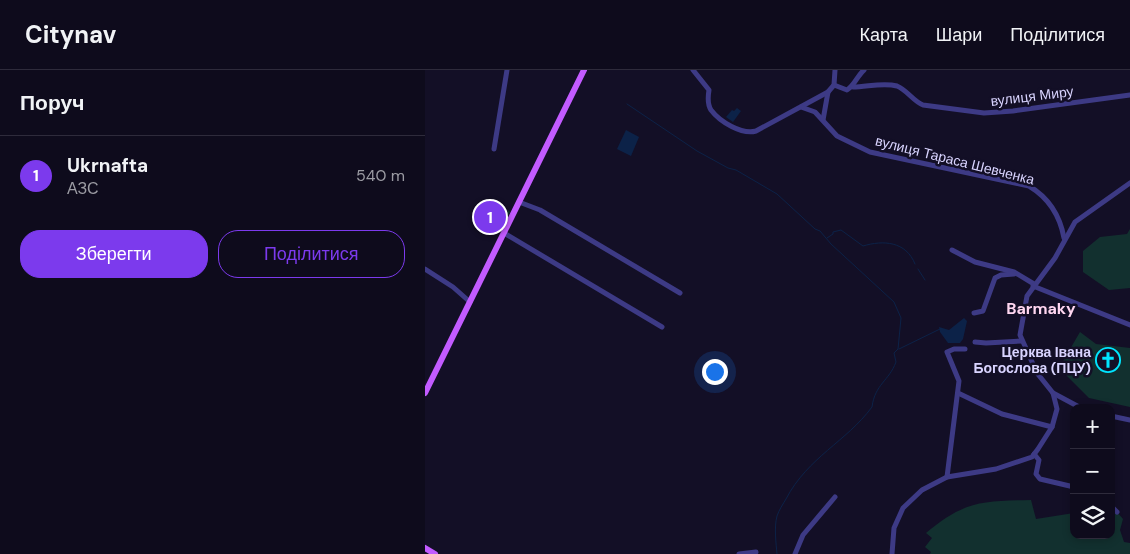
<!DOCTYPE html>
<html lang="uk">
<head>
<meta charset="utf-8">
<style>
	body { margin:0; font-family:"DM Sans",sans-serif; background:#1c1929; color:#f1f3f6 }
	.controls { position:absolute; right:15px; bottom:15px; display:grid; overflow:hidden; border-radius:10px; box-shadow:0 2px 8px #0003 }
	.controls button { width:45px; height:45px; display:grid; place-items:center; padding:0; border:0; border-bottom:1px solid #2e2b3b; background:#0e0b1c; color:#f1f3f6; font:25px sans-serif }
	.you { position:absolute; left:289px; top:301px; width:18px; height:18px; margin:-12px; border:4px solid #fff; border-radius:50%; background:#1a73e8; box-shadow:0 0 0 8px #1a73e833 }
	.badge { display:grid; place-items:center; width:32px; height:32px; border-radius:50%; background:#7c3aed; color:#fff; font-size:16px; font-weight:700 }
	.pin { position:absolute; translate:-50% -50%; border:2px solid #fff; box-shadow:0 1px 5px #0006 }
	.list { margin:0; padding:0; list-style:none }
	h2 { display:flex; justify-content:space-between; align-items:center; height:65px; margin:0; padding:0 20px; font-size:21px }
	h2 small { font-size:16px; font-weight:400; color:#9b9ba3 }
	.list li { display:grid; grid-template-columns:32px 1fr auto; gap:15px; align-items:center; box-sizing:border-box; height:80px; padding:0 20px; border-top:1px solid #2e2b3b }
	.list b { display:block; font-size:19px; white-space:nowrap }
	.list p { margin:0; font-size:16px; white-space:nowrap; color:#9b9ba3 }
	.list em { font-size:16px; font-style:normal; color:#9b9ba3 }
	.actions { display:flex; gap:10px; padding:15px 20px }
	.actions a { flex:1; padding:11px 0; border:1px solid #7c3aed; border-radius:20px; text-align:center; font-size:18px; color:#7c3aed }
	.actions .main { background:#7c3aed; color:#fff }
	.icon { flex:none; width:28px; height:28px; fill:none; stroke:currentColor; stroke-width:2; stroke-linecap:round; stroke-linejoin:round }
	.map { position:relative; flex:none; width:705px; height:484px; overflow:hidden }
	header { display:flex; align-items:center; gap:30px; box-sizing:border-box; height:70px; padding:0 25px; background:#0e0b1c; border-bottom:1px solid #2e2b3b }
	header strong { font-size:24px }
	nav { display:flex; gap:28px; margin-inline-start:auto; font-size:18px }
	main { display:flex }
	aside { flex:1; background:#0e0b1c }
	.map>svg:first-child { display:block }
</style>
</head>
<body>
<header>
<strong>Citynav</strong>
<nav><a>Карта</a><a>Шари</a><a>Поділитися</a></nav>
</header>
<main>
<aside>
<h2>Поруч<small></small></h2>
<ul class="list">
<li><span class="badge">1</span><div><b>Ukrnafta</b><p>АЗС</p></div><em>540 m</em></li>
</ul>
<div class="actions"><a class="main">Зберегти</a><a>Поділитися</a></div>
</aside>
<div class="map">
<svg width="705" height="484" viewBox="0 0 705 484">
	<rect width="100%" height="100%" fill="#130f26"/>
	<g fill="#12302f">
		<path d="M 83,140 L 85,142 L 74,162 L 72,161 C 71,154 76,144 83,140 Z"/>
		<path d="M 705,159 L 705,218 L 684,220 L 658,202 L 658,181 L 675,167 L 702,164 Z"/>
		<path d="M 655,262 L 671,274 L 705,278 L 705,337 L 664,328 L 634,298 Z"/>
		<path d="M 606,430 L 611,449 L 649,443 L 649,465 L 686,465 L 686,444 L 692,442 L 698,449 L 695,460 L 699,472 L 705,473 L 705,484 L 505,484 L 506,482 L 500,477 L 507,468 L 501,463 C 539,431 557,431 606,430 Z"/>
	</g>
	<g fill="#0c2248">
		<path d="M 312,38 L 316,41 L 308,52 L 301,47 L 307,40 L 309,41 Z"/>
		<path d="M 201,60 L 214,67 L 206,86 L 192,79 Z"/>
		<path d="M 539,248 L 542,251 L 538,269 L 535,273 L 523,273 L 515,262 L 514,257 L 524,260 Z"/>
	</g>
	<g fill="none" stroke-linecap="round" stroke-linejoin="round">
		<g stroke="#0c2248" stroke-width="1">
			<path d="M 202,34 L 272,81 L 303,98 L 311,100 L 352,124 L 390,159 L 395,161 L 406,174 L 469,232 L 476,248 L 473,279 L 469,283 L 471,292 C 464,311 450,314 447,337 C 421,372 383,387 361,429 C 358,434 354,440 352,446 C 349,457 351,473 352,484"/>
			<path d="M 402,168 L 408,164 L 408,162 L 416,160 L 438,176 C 458,170 481,171 490,194"/>
			<path d="M 493,199 L 500,210"/>
			<path d="M 474,279 L 515,259"/>
		</g>
		<g stroke="#3d3a85" stroke-width="5">
			<path d="M 268,0 L 284,20 C 283,26 282,34 286,40 C 295,52 317,65 331,61 L 403,22"/>
			<path d="M 409,15 L 422,20 C 430,15 432,6 439,0"/>
			<path d="M 428,17 C 442,17 458,12 472,16 C 482,20 488,31 498,35 L 559,43 L 588,41 L 705,25"/>
			<path d="M 376,37 L 390,42 L 412,66 L 445,82 L 604,116 C 624,128 635,146 639,168"/>
			<path d="M 398,50 L 403,22 L 409,15 L 410,0"/>
			<path d="M 69,79 L 82,0"/>
			<path d="M 94,132 L 115,140 L 255,223"/>
			<path d="M 79,163 L 237,257"/>
			<path d="M 527,180 L 550,192 L 589,202 L 609,214"/>
			<path d="M 0,199 L 28,217 L 45,232"/>
			<path d="M 608,216 L 705,255"/>
			<path d="M 549,243 L 558,241 L 570,208 L 576,205 L 589,204"/>
			<path d="M 550,272 L 561,273 L 597,271"/>
			<path d="M 533,323 L 577,344 L 627,357"/>
			<path d="M 628,323 L 656,338"/>
			<path d="M 686,346 L 705,350"/>
			<path d="M 609,384 L 614,390 L 611,404 L 615,409 L 649,417"/>
			<path d="M 522,407 L 534,311 L 522,282 L 529,279 L 540,279"/>
			<path d="M 686,436 L 692,442"/>
			<path d="M 314,484 L 331,482"/>
			<path d="M 370,484 L 378,465 L 410,427"/>
			<path d="M 467,484 L 469,458 L 478,438 L 497,420 L 522,407 L 571,399 L 607,387 L 613,379 L 627,357 L 632,339 L 628,323 L 612,303 L 595,265 L 602,226 L 630,188 L 650,152 L 705,113"/>
		</g>
		<g stroke="#c25bff" stroke-width="6">
			<path d="M 0,323 L 159,0"/>
			<path d="M 0,478 L 10,484"/>
		</g>
	</g>
	<defs>
		<symbol id="church-ring" viewBox="-11 -11 22 22"><circle r="9.5" fill="#130f26" stroke="#00e5ff" stroke-width="1.5"/><path d="M-1.2-6h2.4v3.5h3.3v2.4h-3.3V6h-2.4V-.1h-3.3v-2.4h3.3Z" fill="#00e5ff"/></symbol>
	</defs>
	<g fill-rule="evenodd">
		<use href="#church-ring" x="669" y="276" width="28" height="28"/>
	</g>
	<g text-anchor="middle" dominant-baseline="central" stroke-width="5" stroke-linejoin="round" paint-order="stroke">
		<g font-size="14" fill="#d9d4ff" stroke="#130f26">
			<text transform="translate(607 26) rotate(-7)">вулиця Миру</text>
			<text transform="translate(530 90) rotate(14)">вулиця Тараса Шевченка</text>
		</g>
		<g font-size="14" font-weight="bold" fill="#d9d4ff" stroke="#130f26" text-anchor="end">
			<text x="666" y="282">Церква Івана<tspan x="666" dy="16">Богослова (ПЦУ)</tspan></text>
		</g>
		<g font-size="16" font-weight="bold" fill="#ffd6f0" stroke="#130f26">
			<text x="616" y="238">Barmaky</text>
		</g>
	</g>
</svg>
<div class="controls">
<button>+</button>
<button>−</button>
<button><svg class="icon" aria-label="layers" viewBox="0 0 24 24"><path d="M12 4l9 5-9 5-9-5zM3 14l9 5 9-5"/></svg></button>
</div>
<div class="you"></div>
<div class="pin badge" style="left:65px;top:147px">1</div>
</div>
</main>
</body>
</html>
